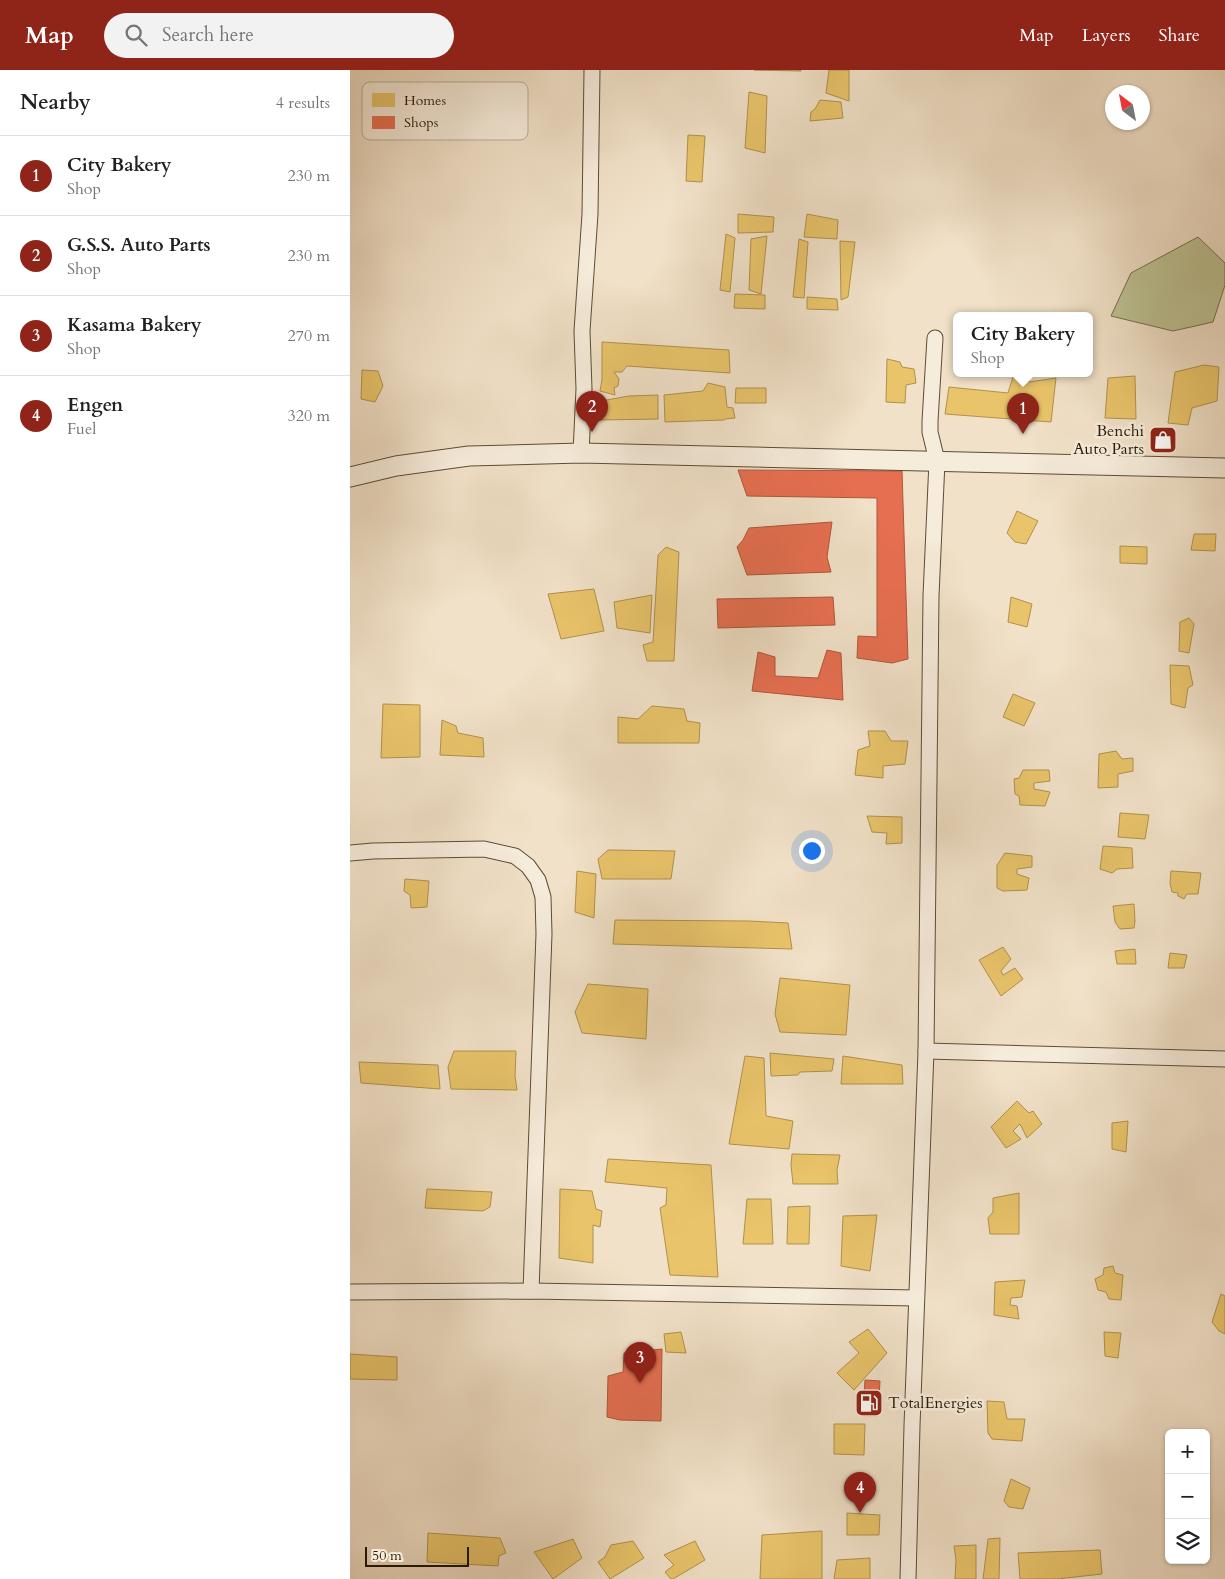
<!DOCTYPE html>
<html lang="en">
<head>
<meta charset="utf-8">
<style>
	body { margin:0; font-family:Cardo,serif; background:#f2f2f2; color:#202124 }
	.controls { position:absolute; right:15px; bottom:15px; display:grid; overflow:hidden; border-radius:8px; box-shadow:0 1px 4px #0004 }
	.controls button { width:45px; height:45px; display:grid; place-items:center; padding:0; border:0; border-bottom:1px solid #e0e0e0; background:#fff; color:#202124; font:25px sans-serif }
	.compass { position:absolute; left:755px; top:15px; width:45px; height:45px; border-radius:50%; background:#fff; box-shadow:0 1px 4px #0004; rotate:328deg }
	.scale { position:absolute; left:15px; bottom:12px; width:104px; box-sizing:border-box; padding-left:5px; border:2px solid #2a1a06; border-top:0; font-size:14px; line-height:18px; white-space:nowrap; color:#2a1a06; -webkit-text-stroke:4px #f6ecdb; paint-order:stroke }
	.you { position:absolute; left:461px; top:780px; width:18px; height:18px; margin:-12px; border:4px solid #fff; border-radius:50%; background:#1a73e8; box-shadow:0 0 0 8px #1a73e833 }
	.badge { display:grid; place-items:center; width:32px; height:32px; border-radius:50%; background:#8f2418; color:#fff; font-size:16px; font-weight:700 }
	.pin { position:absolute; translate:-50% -41px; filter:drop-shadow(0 1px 2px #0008) }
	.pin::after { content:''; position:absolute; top:26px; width:18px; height:15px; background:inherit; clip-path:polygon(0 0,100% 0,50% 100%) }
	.popup { position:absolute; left:603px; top:242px; width:140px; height:65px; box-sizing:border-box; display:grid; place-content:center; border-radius:8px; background:#fff; filter:drop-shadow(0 1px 4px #0005); font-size:16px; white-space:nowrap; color:#757577 }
	.popup b { font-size:19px; color:#202124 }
	.popup::after { content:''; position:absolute; left:50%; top:100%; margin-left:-10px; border:10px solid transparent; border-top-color:#fff }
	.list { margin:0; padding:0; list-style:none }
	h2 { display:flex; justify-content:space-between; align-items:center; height:65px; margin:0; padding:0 20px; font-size:21px }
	h2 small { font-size:16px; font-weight:400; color:#757577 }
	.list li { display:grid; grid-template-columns:32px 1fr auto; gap:15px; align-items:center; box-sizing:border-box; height:80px; padding:0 20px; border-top:1px solid #e0e0e0 }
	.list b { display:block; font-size:19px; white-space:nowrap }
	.list p { margin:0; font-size:16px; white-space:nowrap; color:#757577 }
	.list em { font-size:16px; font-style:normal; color:#757577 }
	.icon { flex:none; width:28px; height:28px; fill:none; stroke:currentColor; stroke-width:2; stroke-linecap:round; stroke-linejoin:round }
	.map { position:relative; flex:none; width:875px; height:1509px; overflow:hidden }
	header { display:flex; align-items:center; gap:30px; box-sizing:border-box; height:70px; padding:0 25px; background:#8f2418; color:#fff }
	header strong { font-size:24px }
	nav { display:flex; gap:28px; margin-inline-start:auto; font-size:18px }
	.search { width:350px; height:45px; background:#f2f2f2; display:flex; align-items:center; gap:12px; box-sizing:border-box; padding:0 18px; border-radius:28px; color:#757577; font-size:19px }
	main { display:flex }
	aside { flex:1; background:#fff }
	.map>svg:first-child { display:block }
</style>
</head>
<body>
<header>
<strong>Map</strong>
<div class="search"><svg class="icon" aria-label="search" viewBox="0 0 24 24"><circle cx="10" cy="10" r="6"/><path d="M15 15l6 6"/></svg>Search here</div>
<nav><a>Map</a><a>Layers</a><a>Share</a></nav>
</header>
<main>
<aside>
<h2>Nearby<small>4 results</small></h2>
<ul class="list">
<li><span class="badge">1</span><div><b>City Bakery</b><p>Shop</p></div><em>230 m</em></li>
<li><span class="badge">2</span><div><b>G.S.S. Auto Parts</b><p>Shop</p></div><em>230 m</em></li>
<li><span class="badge">3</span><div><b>Kasama Bakery</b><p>Shop</p></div><em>270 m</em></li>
<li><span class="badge">4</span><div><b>Engen</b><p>Fuel</p></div><em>320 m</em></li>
</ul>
</aside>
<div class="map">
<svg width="875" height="1509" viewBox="0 0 875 1509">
	<rect width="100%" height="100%" fill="#f1e1c8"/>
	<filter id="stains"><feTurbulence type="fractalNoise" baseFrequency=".004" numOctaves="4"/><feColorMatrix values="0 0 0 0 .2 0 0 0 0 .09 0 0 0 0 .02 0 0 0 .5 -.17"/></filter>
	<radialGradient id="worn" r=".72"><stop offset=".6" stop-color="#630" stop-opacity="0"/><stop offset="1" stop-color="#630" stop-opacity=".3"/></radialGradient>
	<path fill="#bdc294" stroke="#746e4d" d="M 848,167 L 875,193 L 875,215 L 863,252 L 823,261 L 761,246 L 781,203 Z"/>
	<g fill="#e9c46a" stroke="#b0914c">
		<path d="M 404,0 L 451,0 L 451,1 Z"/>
		<path d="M 479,0 L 499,0 L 499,31 L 476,23 Z"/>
		<path d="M 399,22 L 417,26 L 415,83 L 395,78 Z"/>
		<path d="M 470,30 L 491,32 L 493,48 L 460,51 L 461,42 L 465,39 Z"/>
		<path d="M 338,65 L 355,66 L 352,112 L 336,111 Z"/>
		<path d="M 388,144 L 424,147 L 423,162 L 388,163 Z"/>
		<path d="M 457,144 L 488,150 L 487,169 L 454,167 Z"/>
		<path d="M 376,164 L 385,168 L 380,222 L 370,220 Z"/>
		<path d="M 417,166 L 411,224 L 399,220 L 401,169 Z"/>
		<path d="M 449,169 L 458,172 L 454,228 L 443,227 Z"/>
		<path d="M 490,171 L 505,172 L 498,227 L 491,230 Z"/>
		<path d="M 385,224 L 415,225 L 415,239 L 384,238 Z"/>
		<path d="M 457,227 L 487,229 L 488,240 L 457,239 Z"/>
		<path d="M 252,272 L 379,280 L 380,303 L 277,296 L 272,302 L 264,302 L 269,309 L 268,316 L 264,318 L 265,325 L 250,321 L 252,309 Z"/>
		<path d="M 537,289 L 550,292 L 552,297 L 564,299 L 566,313 L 556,315 L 555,333 L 536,332 Z"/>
		<path d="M 854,295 L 869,297 L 867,331 L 842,338 L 838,355 L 818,353 L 825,302 Z"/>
		<path d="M 12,300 L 28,301 L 33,316 L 25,332 L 11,329 Z"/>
		<path d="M 664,304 L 678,307 L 679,312 L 706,308 L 701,352 L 595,344 L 599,317 L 658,323 Z"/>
		<path d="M 785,306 L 786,349 L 755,348 L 758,308 Z"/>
		<path d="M 358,313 L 375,317 L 377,337 L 383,338 L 385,348 L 375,349 L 374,350 L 315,352 L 314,325 L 353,321 Z"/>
		<path d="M 386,318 L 416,318 L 416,333 L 385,333 Z"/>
		<path d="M 308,325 L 308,349 L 249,350 L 251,331 L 279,326 Z"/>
		<path d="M 667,441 L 688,451 L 676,474 L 665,472 L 657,463 Z"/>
		<path d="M 844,464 L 866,464 L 865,481 L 841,480 Z"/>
		<path d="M 770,476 L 797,477 L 797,494 L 770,493 Z"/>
		<path d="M 316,477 L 329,482 L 324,591 L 297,591 L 293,575 L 303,572 L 308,485 Z"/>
		<path d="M 244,519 L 254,561 L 211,569 L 198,524 Z"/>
		<path d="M 302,525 L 300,563 L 267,558 L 264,532 Z"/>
		<path d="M 661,527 L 682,534 L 677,557 L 658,552 Z"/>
		<path d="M 839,548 L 844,554 L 839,583 L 829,581 L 830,552 Z"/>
		<path d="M 820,595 L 839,596 L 843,615 L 838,618 L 835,638 L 821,634 Z"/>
		<path d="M 663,624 L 685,633 L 674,656 L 653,647 Z"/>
		<path d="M 33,634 L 70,635 L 70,687 L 31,688 Z"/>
		<path d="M 302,636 L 334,639 L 337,651 L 350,653 L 349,673 L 268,673 L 268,647 L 288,649 Z"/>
		<path d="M 92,650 L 106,656 L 108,663 L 133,668 L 134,687 L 90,685 Z"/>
		<path d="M 518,661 L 535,661 L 541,671 L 558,671 L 555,694 L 533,696 L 533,708 L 505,705 L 508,680 L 520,676 Z"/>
		<path d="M 766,681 L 772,689 L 783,688 L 783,701 L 768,704 L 768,717 L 748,718 L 749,684 Z"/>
		<path d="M 673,700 L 699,700 L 700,711 L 684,713 L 684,719 L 700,722 L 695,736 L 670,735 L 669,726 L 665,724 L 664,709 L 669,708 Z"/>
		<path d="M 770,743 L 799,745 L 795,769 L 768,767 Z"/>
		<path d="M 517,746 L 552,747 L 552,773 L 536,774 L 537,763 L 522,762 Z"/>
		<path d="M 753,776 L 782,778 L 783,798 L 767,799 L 762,803 L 750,799 Z"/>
		<path d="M 258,780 L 325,781 L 321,809 L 252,809 L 248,789 Z"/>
		<path d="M 655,783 L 682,786 L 682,797 L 667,799 L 667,804 L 679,808 L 677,820 L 653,821 L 647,818 L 647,795 Z"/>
		<path d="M 227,801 L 246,804 L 244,848 L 225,842 Z"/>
		<path d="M 821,801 L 851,803 L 848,824 L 837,824 L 834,829 L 828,826 L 828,823 L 822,822 L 820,813 Z"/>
		<path d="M 55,809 L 79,811 L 77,837 L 61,838 L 60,825 L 54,821 Z"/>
		<path d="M 784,834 L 785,851 L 784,858 L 770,859 L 765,852 L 763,836 Z"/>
		<path d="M 265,850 L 399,851 L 438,853 L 442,879 L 263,874 Z"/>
		<path d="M 653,877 L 661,889 L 651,901 L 653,905 L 665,898 L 673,909 L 651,926 L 629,890 Z"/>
		<path d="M 785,879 L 786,894 L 767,894 L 765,881 Z"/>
		<path d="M 820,883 L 837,885 L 834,898 L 818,898 Z"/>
		<path d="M 430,908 L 500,915 L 496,965 L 430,962 L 425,944 Z"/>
		<path d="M 238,914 L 298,919 L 296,969 L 232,963 L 225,942 Z"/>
		<path d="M 104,981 L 166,981 L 165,1006 L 167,1020 L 101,1019 L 98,997 Z"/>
		<path d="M 420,983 L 484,989 L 482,1001 L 450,1002 L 448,1005 L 421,1006 Z"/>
		<path d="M 395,986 L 414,988 L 416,1046 L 443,1051 L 439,1079 L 379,1074 Z"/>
		<path d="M 493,986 L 552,995 L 553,1014 L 491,1014 Z"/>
		<path d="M 9,992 L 88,995 L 90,1019 L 11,1013 Z"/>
		<path d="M 667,1031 L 679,1043 L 683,1041 L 692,1054 L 677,1068 L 670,1054 L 663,1061 L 671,1069 L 656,1078 L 641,1057 Z"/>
		<path d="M 778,1051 L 776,1082 L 762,1079 L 762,1053 Z"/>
		<path d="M 442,1084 L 490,1085 L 487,1100 L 488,1114 L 443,1114 L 441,1095 Z"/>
		<path d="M 258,1089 L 361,1095 L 368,1207 L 320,1205 L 310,1138 L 316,1135 L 317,1118 L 255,1112 Z"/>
		<path d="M 77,1119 L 142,1122 L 140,1137 L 133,1141 L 75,1138 Z"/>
		<path d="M 210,1119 L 242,1121 L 246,1139 L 252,1141 L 250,1157 L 243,1155 L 243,1193 L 209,1188 Z"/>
		<path d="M 669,1123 L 669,1164 L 640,1164 L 638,1148 L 643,1142 L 643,1128 Z"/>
		<path d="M 397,1129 L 421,1129 L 423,1174 L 393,1174 Z"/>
		<path d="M 460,1136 L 459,1174 L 437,1174 L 438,1137 Z"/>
		<path d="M 527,1145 L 520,1201 L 491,1196 L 493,1146 Z"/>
		<path d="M 763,1196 L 765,1203 L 773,1205 L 771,1230 L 759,1229 L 756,1222 L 748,1220 L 745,1209 L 753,1205 L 754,1198 Z"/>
		<path d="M 675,1210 L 672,1227 L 661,1228 L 660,1235 L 667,1236 L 669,1249 L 644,1245 L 645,1212 Z"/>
		<path d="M 871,1224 L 875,1226 L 875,1264 L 869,1261 L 862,1252 Z"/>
		<path d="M 518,1259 L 537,1283 L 504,1320 L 487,1303 L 509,1283 L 499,1272 Z"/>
		<path d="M 331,1262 L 336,1283 L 316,1282 L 314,1264 Z"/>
		<path d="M 754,1262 L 771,1263 L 768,1288 L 755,1286 Z"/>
		<path d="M 0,1284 L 47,1287 L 47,1310 L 0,1309 Z"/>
		<path d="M 637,1331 L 654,1332 L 657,1349 L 675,1349 L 672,1371 L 642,1369 L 638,1363 Z"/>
		<path d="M 484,1354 L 515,1354 L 514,1385 L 484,1384 Z"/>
		<path d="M 661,1409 L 680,1418 L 673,1439 L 659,1437 L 654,1431 Z"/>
		<path d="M 497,1443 L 530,1445 L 529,1465 L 497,1465 Z"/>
		<path d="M 472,1461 L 472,1509 L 410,1509 L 412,1465 Z"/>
		<path d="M 78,1463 L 150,1468 L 156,1483 L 149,1486 L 148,1496 L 77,1492 Z"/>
		<path d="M 650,1468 L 649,1509 L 633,1509 L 638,1469 Z"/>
		<path d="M 223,1469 L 232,1488 L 203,1509 L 184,1482 Z"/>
		<path d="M 283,1471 L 294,1488 L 260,1509 L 248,1492 L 255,1487 L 261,1475 Z"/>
		<path d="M 345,1471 L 355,1490 L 323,1509 L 321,1509 L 315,1502 L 324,1495 L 314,1485 Z"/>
		<path d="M 626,1475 L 626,1509 L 605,1509 L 606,1490 L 604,1476 Z"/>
		<path d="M 750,1480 L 752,1504 L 707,1509 L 670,1509 L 668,1483 Z"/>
		<path d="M 520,1488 L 520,1509 L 484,1509 L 487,1490 Z"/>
	</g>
	<g fill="#e76f51" stroke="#ae563a">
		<path d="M 388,400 L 552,401 L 558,589 L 542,593 L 507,588 L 508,566 L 527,567 L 527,428 L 397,426 Z"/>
		<path d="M 482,452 L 477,487 L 481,502 L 397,505 L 387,477 L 393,470 L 399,458 Z"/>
		<path d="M 483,527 L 485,555 L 368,558 L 367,529 Z"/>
		<path d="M 477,580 L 491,583 L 493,630 L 402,621 L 408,582 L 425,587 L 425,606 L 468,608 Z"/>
		<path d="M 312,1279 L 311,1351 L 270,1350 L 257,1347 L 258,1306 L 273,1302 L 274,1283 Z"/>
		<path d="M 515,1310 L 530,1311 L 528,1346 L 513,1346 Z"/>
	</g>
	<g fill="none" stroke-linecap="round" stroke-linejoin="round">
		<defs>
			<g id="minor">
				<path d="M 231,383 L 234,319 L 232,261 L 240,144 L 242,0"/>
				<path d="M 0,783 L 23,781 L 134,779 L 165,786 L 178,796 L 188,810 L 193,827 L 194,864 L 181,1221"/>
				<path d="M 576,981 L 875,989"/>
				<path d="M 0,1222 L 181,1221 L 566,1228"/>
				<path d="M 558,1509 L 562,1356 L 576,981 L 581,526 L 587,391 L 580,362 L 580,351 L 585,268"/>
			</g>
			<path id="tertiary" d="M 0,407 L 46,396 L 119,386 L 231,383 L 875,398"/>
		</defs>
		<use href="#minor" stroke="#5c4c36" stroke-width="17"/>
		<use href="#tertiary" stroke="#5c4c36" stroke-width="21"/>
		<use href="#minor" stroke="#f6ecdb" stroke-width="15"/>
		<use href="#tertiary" stroke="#f6ecdb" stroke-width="19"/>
	</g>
	<defs>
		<symbol id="shop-square" viewBox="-11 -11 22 22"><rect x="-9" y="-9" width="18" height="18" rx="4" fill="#8f2418" stroke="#f6ecdb"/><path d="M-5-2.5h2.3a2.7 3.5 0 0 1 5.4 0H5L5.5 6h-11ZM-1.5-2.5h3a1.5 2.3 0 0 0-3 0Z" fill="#fff"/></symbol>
		<symbol id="fuel-square" viewBox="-11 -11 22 22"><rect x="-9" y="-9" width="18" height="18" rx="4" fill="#8f2418" stroke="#f6ecdb"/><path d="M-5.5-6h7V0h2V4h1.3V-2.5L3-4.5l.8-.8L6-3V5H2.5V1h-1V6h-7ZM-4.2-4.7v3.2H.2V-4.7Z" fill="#fff"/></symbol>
	</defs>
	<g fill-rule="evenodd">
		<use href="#shop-square" x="797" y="354" width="32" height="32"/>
		<use href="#fuel-square" x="503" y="1317" width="32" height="32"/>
	</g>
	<g text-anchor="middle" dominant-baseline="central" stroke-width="5" stroke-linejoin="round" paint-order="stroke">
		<g font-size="16" fill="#2a1a06" stroke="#f6ecdb" text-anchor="end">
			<text x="794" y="361">Benchi<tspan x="794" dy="18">Auto Parts</tspan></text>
			<text x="538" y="1333" text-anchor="start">TotalEnergies</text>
		</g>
	</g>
	<rect x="12" y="12" width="166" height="58" rx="8" fill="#f6ecdb" stroke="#b9ad9b" stroke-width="1"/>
	<rect x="22" y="23" width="23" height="14" fill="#e9c46a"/>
	<rect x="22" y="46" width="23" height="13" fill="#e76f51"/>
	<g font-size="14" fill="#2a1a06">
		<text x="54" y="35">Homes</text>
		<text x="54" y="57">Shops</text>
	</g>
	<rect width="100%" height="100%" filter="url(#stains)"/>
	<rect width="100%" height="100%" fill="url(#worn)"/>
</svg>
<div class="controls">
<button>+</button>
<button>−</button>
<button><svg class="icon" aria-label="layers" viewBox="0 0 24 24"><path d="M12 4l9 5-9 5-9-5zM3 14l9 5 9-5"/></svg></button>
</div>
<svg class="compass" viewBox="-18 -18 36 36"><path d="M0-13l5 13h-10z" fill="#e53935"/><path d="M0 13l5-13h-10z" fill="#757577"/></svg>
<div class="scale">50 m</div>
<div class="you"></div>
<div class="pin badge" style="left:673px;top:364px">1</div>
<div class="popup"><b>City Bakery</b>Shop</div>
<div class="pin badge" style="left:242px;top:362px">2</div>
<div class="pin badge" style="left:290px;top:1313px">3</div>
<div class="pin badge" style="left:510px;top:1443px">4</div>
</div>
</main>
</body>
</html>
